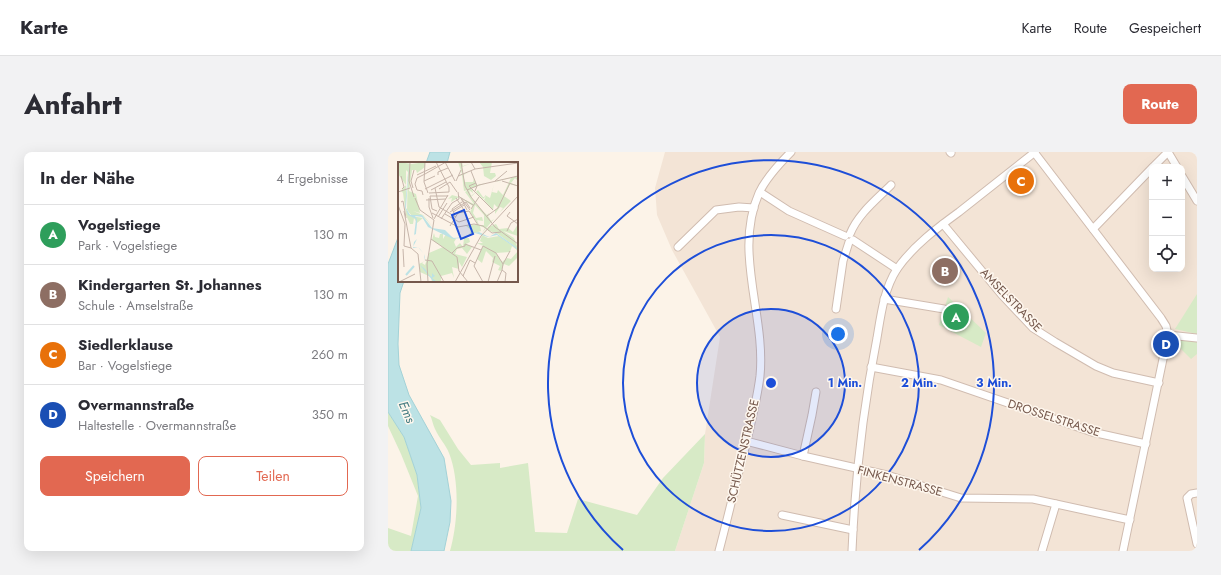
<!DOCTYPE html>
<html lang="de">
<head>
<meta charset="utf-8">
<style>
	body { margin:0; font-family:Jost,sans-serif; background:#f2f2f3; color:#2b2b33 }
	.controls { position:absolute; right:12px; top:12px; display:grid; overflow:hidden; border-radius:8px; box-shadow:0 4px 16px #0002 }
	.controls button { width:36px; height:36px; display:grid; place-items:center; padding:0; border:0; border-bottom:1px solid #e1e1e2; background:#fff; color:#2b2b33; font:20px sans-serif }
	.you { position:absolute; left:450px; top:182px; width:14px; height:14px; margin:-10px; border:3px solid #fff; border-radius:50%; background:#1a73e8; box-shadow:0 0 0 6px #1a73e833 }
	.badge { display:grid; place-items:center; width:26px; height:26px; border-radius:50%; background:#e26851; color:#fff; font-size:13px; font-weight:700 }
	.pin { position:absolute; translate:-50% -50%; border:2px solid #fff; box-shadow:0 1px 4px #0006 }
	.list { margin:0; padding:0; list-style:none }
	h2 { display:flex; justify-content:space-between; align-items:center; height:52px; margin:0; padding:0 16px; font-size:17px }
	h2 small { font-size:13px; font-weight:400; color:#7c7c81 }
	.list li { display:grid; grid-template-columns:26px 1fr auto; gap:12px; align-items:center; box-sizing:border-box; height:60px; padding:0 16px; border-top:1px solid #e1e1e2 }
	.list b { display:block; font-size:15px; white-space:nowrap }
	.list p { margin:0; font-size:13px; white-space:nowrap; color:#7c7c81 }
	.list em { font-size:13px; font-style:normal; color:#7c7c81 }
	.actions { display:flex; gap:8px; padding:12px 16px }
	.actions a { flex:1; padding:9px 0; border:1px solid #e26851; border-radius:8px; text-align:center; font-size:14px; color:#e26851 }
	.actions .main { background:#e26851; color:#fff }
	.icon { flex:none; width:22px; height:22px; fill:none; stroke:currentColor; stroke-width:2; stroke-linecap:round; stroke-linejoin:round }
	.map { position:relative; flex:none; width:809px; height:399px; overflow:hidden; border-radius:8px }
	header { display:flex; align-items:center; gap:24px; box-sizing:border-box; height:56px; padding:0 20px; background:#fff; border-bottom:1px solid #e1e1e2 }
	header strong { font-size:19px }
	nav { display:flex; gap:22px; margin-inline-start:auto; font-size:14px }
	.intro { display:flex; align-items:center; justify-content:space-between; box-sizing:border-box; height:96px; padding:0 24px }
	h1 { margin:0; font-size:28px }
	.button { padding:10px 18px; border-radius:8px; background:#e26851; color:#fff; font-size:14px; font-weight:700 }
	main { display:flex; gap:24px; padding:0 24px }
	aside { flex:1; background:#fff; border-radius:8px; box-shadow:0 4px 16px #0002 }
	.map>svg:first-child { display:block }
</style>
</head>
<body>
<header>
<strong>Karte</strong>
<nav><a>Karte</a><a>Route</a><a>Gespeichert</a></nav>
</header>
<div class="intro"><h1>Anfahrt</h1><a class="button">Route</a></div>
<main>
<aside>
<h2>In der Nähe<small>4 Ergebnisse</small></h2>
<ul class="list">
<li><span class="badge" style="background:#2e9e5b">A</span><div><b>Vogelstiege</b><p>Park · Vogelstiege</p></div><em>130 m</em></li>
<li><span class="badge" style="background:#8d6e63">B</span><div><b>Kindergarten St. Johannes</b><p>Schule · Amselstraße</p></div><em>130 m</em></li>
<li><span class="badge" style="background:#e8710a">C</span><div><b>Siedlerklause</b><p>Bar · Vogelstiege</p></div><em>260 m</em></li>
<li><span class="badge" style="background:#1a4fb4">D</span><div><b>Overmannstraße</b><p>Haltestelle · Overmannstraße</p></div><em>350 m</em></li>
</ul>
<div class="actions"><a class="main">Speichern</a><a>Teilen</a></div>
</aside>
<div class="map">
<svg width="809" height="399" viewBox="0 0 809 399">
	<rect width="100%" height="100%" fill="#fcf3e8"/>
	<path fill="#f3e4d6" fill-rule="evenodd" d="M 277,0 L 809,0 L 809,399 L 287,399 L 316,311 L 317,282 L 332,185 L 284,98 L 269,63 L 267,36 ZM 764,15 L 794,15 L 794,117 L 764,117 Z"/>
	<g fill="#d7eac6">
		<path d="M 809,142 L 809,182 L 787,177 Z"/>
		<path d="M 560,145 L 598,181 L 593,195 L 551,173 Z"/>
		<path d="M 784,186 L 809,188 L 809,202 L 803,207 L 784,188 Z"/>
		<path d="M 0,260 L 16,285 L 29,323 L 33,356 L 23,399 L 0,399 L 0,376 L 23,384 L 30,344 L 13,302 L 0,274 Z"/>
		<path d="M 42,263 L 52,268 L 70,297 L 83,313 L 112,311 L 112,316 L 140,311 L 147,380 L 179,381 L 190,347 L 249,363 L 275,326 L 317,282 L 316,311 L 287,399 L 62,399 C 70,371 72,329 61,301 C 58,293 51,286 47,277 C 45,273 44,267 42,263 Z"/>
	</g>
	<g fill="#bce2e5" stroke="#a3d2d7">
		<path d="M 42,0 L 62,0 L 59,11 L 38,11 Z"/>
		<path d="M 11,83 L 11,129 L 16,129 L 12,141 L 10,192 L 11,213 L 21,243 L 56,306 L 63,349 L 62,370 L 56,399 L 23,399 L 33,356 L 29,323 L 16,285 L 0,260 L 0,112 Z"/>
	</g>
	<g fill="none" stroke-linecap="round" stroke-linejoin="round">
		<defs>
			<g id="minor">
				<path d="M 562,0 L 563,1"/>
				<path d="M 646,0 L 773,166 L 778,174 L 780,183 L 735,399"/>
				<path d="M 780,0 L 789,15"/>
				<path d="M 765,15 L 780,0"/>
				<path d="M 794,24 L 809,49"/>
				<path d="M 372,40 L 401,59 L 457,84"/>
				<path d="M 555,72 L 613,142 L 645,176 L 667,190 L 708,214 L 725,221 L 771,231"/>
				<path d="M 705,77 L 764,16"/>
				<path d="M 462,82 C 470,62 488,48 503,33"/>
				<path d="M 465,88 L 509,117"/>
				<path d="M 290,95 L 328,58 L 351,55 L 366,56"/>
				<path d="M 496,147 L 556,157"/>
				<path d="M 448,157 L 455,109 L 461,90"/>
				<path d="M 780,183 L 809,186"/>
				<path d="M 483,215 L 553,228 L 704,280 L 758,292"/>
				<path d="M 358,289 L 415,304 L 499,323 L 573,346 L 645,347 L 742,368"/>
				<path d="M 415,304 L 424,263 L 428,240"/>
				<path d="M 809,341 L 803,342 L 799,346 L 809,392"/>
				<path d="M 394,363 L 465,378"/>
				<path d="M 331,399 C 340,365 348,330 357,296 C 363,272 369,248 372,224 C 378,163 345,100 371,41 C 378,26 391,12 403,0"/>
				<path d="M 464,399 C 467,328 475,256 489,186 C 493,162 496,137 509,117 C 525,94 549,76 571,60 C 596,40 622,20 647,0"/>
				<path d="M 654,399 L 668,352"/>
			</g>
		</defs>
		<use href="#minor" stroke="#d0bcb0" stroke-width="9"/>
		<use href="#minor" stroke="#fff" stroke-width="7"/>
	</g>
	<circle cx="383" cy="231" r="74" fill="#1d4ed8" fill-opacity=".12"/>
	<g fill="none" stroke="#1d4ed8" stroke-width="2">
		<circle cx="383" cy="231" r="74"/>
		<circle cx="383" cy="231" r="148"/>
		<path d="M235 398A223 223 0 1 1 531 398"/>
	</g>
	<g text-anchor="middle" dominant-baseline="central" stroke-width="3" stroke-linejoin="round" paint-order="stroke">
		<g font-size="12" fill="#75584c" stroke="#fef7ee">
			<text transform="translate(623 148) rotate(46)">AMSELSTRASSE</text>
			<text transform="translate(666 266) rotate(18)">DROSSELSTRASSE</text>
			<text transform="translate(355 299) rotate(-77)">SCHÜTZENSTRASSE</text>
			<text transform="translate(512 329) rotate(15)">FINKENSTRASSE</text>
		</g>
		<g font-size="13" font-style="italic" fill="#437b81" stroke="#fef7ee">
			<text transform="translate(19 260) rotate(66)">Ems</text>
		</g>
	</g>
	<g transform="translate(10 10)">
		<rect width="120" height="120" fill="#fcf3e8"/>
		<path d="M 0,0 L 14,2 L 27,0 L 27,5 L 19,11 L 18,8 L 14,8 L 11,29 L 18,32 L 22,51 L 15,49 L 25,53 L 35,65 L 24,53 L 13,53 L 9,48 L 10,10 L 8,8 L 8,48 L 13,54 L 25,56 L 19,61 L 16,56 L 15,62 L 12,62 L 8,53 L 5,31 L 3,29 L 8,23 L 0,12 ZM 60,0 L 64,0 L 65,4 L 74,1 L 64,5 L 65,12 L 70,11 L 65,13 L 67,20 L 75,20 L 76,16 L 79,23 L 89,21 L 74,26 L 75,31 L 71,28 L 73,34 L 80,28 L 85,35 L 86,35 L 87,34 L 87,33 L 92,36 L 96,22 L 94,30 L 99,31 L 100,28 L 105,33 L 113,16 L 99,19 L 104,21 L 98,19 L 120,14 L 118,15 L 120,16 L 119,18 L 117,16 L 113,21 L 120,24 L 112,22 L 110,26 L 120,29 L 110,26 L 106,34 L 113,39 L 102,50 L 105,46 L 102,45 L 97,52 L 97,48 L 100,46 L 96,42 L 95,48 L 86,38 L 88,34 L 85,37 L 78,30 L 73,35 L 77,40 L 81,34 L 77,41 L 89,53 L 91,51 L 90,54 L 93,59 L 96,57 L 84,71 L 87,66 L 82,64 L 83,69 L 71,73 L 73,68 L 68,64 L 80,62 L 72,50 L 75,44 L 61,35 L 53,40 L 54,36 L 50,37 L 54,33 L 61,35 L 76,42 L 67,30 L 70,28 L 66,29 L 64,13 L 60,15 L 64,12 ZM 77,43 L 86,53 L 86,63 L 81,63 L 79,58 L 85,59 L 84,55 L 78,56 L 75,51 ZM 81,0 L 94,0 L 92,11 L 97,11 L 98,14 L 93,18 L 86,14 L 85,5 ZM 98,62 L 101,67 L 110,66 L 115,70 L 120,62 L 120,74 L 105,69 L 116,76 L 120,87 L 100,72 L 89,68 L 86,73 L 90,65 ZM 36,71 L 37,75 L 41,76 L 42,72 L 45,72 L 45,77 L 48,72 L 58,77 L 56,80 L 58,85 L 62,81 L 65,85 L 66,76 L 71,76 L 72,80 L 68,82 L 74,85 L 69,92 L 64,86 L 59,87 L 57,92 L 69,95 L 64,105 L 61,100 L 61,107 L 54,105 L 56,116 L 54,111 L 43,114 L 43,120 L 34,120 L 33,115 L 22,110 L 21,102 L 27,99 L 24,101 L 27,103 L 31,91 L 45,85 L 34,78 ZM 84,73 L 90,76 L 101,74 L 119,87 L 119,96 L 111,104 L 106,102 L 103,109 L 100,108 L 102,104 L 94,100 L 95,96 L 88,89 L 84,101 L 79,97 L 85,84 L 79,81 L 85,81 L 82,79 ZM 114,84 L 120,89 L 113,97 L 109,96 L 104,100 L 98,91 L 112,90 Z" fill="#d7eac6" fill-rule="evenodd"/>
		<path d="M 11,0 L 8,46 L 12,53 L 24,53 L 34,66 L 47,68 L 55,76 L 68,75 L 75,71 L 81,70 L 91,75 L 98,71 L 118,85 L 120,88 L 99,73 L 90,75 L 77,71 L 69,75 L 55,77 L 30,65 L 24,55 L 17,54 L 19,57 L 19,62 L 18,71 L 18,72 L 16,73 L 16,74 L 19,77 L 15,85 L 20,85 L 22,87 L 26,92 L 27,95 L 27,99 L 22,103 L 27,107 L 31,113 L 34,115 L 34,111 L 37,114 L 34,116 L 39,120 L 35,119 L 22,103 L 27,99 L 26,92 L 20,85 L 15,86 L 16,80 L 19,77 L 16,74 L 18,57 L 10,53 L 7,45 Z" fill="#bce2e5"/>
		<path fill="none" stroke="#bce2e5" stroke-width="2" d="M 8,113 L 16,104"/>
		<path fill="none" stroke="#c6b5aa" stroke-width="1" d="M 12,0 L 11,19 L 16,35M 27,0 L 26,20 L 30,31M 38,0 L 51,25 L 51,30M 47,0 L 57,19M 63,0 L 67,24 L 73,35 L 97,65 L 120,82M 77,7 L 120,1M 73,9 L 79,24 L 77,29M 27,12 L 48,0M 19,13 L 38,4M 40,13 L 40,10 L 50,6M 3,14 L 6,25 L 4,27M 60,14 L 77,7 L 73,0M 26,19 L 37,14M 58,19 L 63,8M 97,19 L 109,9M 104,19 L 120,24M 78,21 L 71,24 L 95,48M 15,26 L 13,19 L 16,8M 37,26 L 41,45 L 58,55M 27,27 L 55,13M 41,27 L 52,20 L 59,30M 33,28 L 48,20M 69,28 L 81,23 L 120,14M 0,30 L 12,26M 31,31 L 51,30M 25,33 L 24,29 L 19,28 L 17,22 L 19,16 L 27,12M 60,34 L 75,43M 17,36 L 22,48 L 36,58 L 29,102 L 30,120M 31,36 L 31,45 L 35,56M 58,36 L 66,48M 28,38 L 48,37M 3,40 L 5,39 L 8,56M 54,41 L 61,37 L 60,30M 0,43 L 7,62 L 6,84 L 13,86 L 6,49M 73,47 L 81,35M 69,48 L 63,36 L 72,48M 39,49 L 34,47 L 32,34 L 50,34M 71,49 L 80,63M 52,50 L 68,40 L 72,46M 55,50 L 66,43M 112,50 L 109,54 L 120,62M 34,51 L 60,65 L 76,62 L 85,64 L 94,71 L 103,70M 56,51 L 54,47 L 64,40M 47,52 L 61,60 L 76,55M 89,54 L 100,46 L 112,21M 40,55 L 49,41M 36,57 L 50,33M 43,57 L 54,41M 52,64 L 60,51 L 71,49M 109,69 L 113,61 L 120,57M 33,77 L 59,95 L 61,109 L 70,120M 13,86 L 20,92 L 23,120M 5,87 L 6,105M 54,91 L 59,86 L 67,84 L 67,82 L 83,88M 27,98 L 34,99 L 46,120M 105,102 L 112,89M 65,114 L 72,98 L 77,101M 1,120 L 17,112M 57,120 L 83,74 L 120,34M 85,120 L 76,104 L 85,84 L 98,91 L 105,102 L 104,108 L 108,111 L 107,120M 90,120 L 97,94M 99,120 L 104,108"/>
		<path fill="#1d4ed8" fill-opacity="0.15" stroke="#1d4ed8" stroke-width="2" d="M 66,48 L 75,72 L 63,77 L 54,53 Z"/>
		<rect width="120" height="120" fill="none" stroke="#75584c" stroke-width="2"/>
	</g>
	<circle cx="383" cy="231" r="6" fill="#1d4ed8" stroke="#fef7ee" stroke-width="2"/>
	<g font-size="12" text-anchor="middle" font-weight="bold" fill="#1d4ed8" stroke="#fef7ee" stroke-width="3" stroke-linejoin="round" paint-order="stroke">
		<text x="457" y="235">1 Min.</text>
		<text x="531" y="235">2 Min.</text>
		<text x="606" y="235">3 Min.</text>
	</g>
</svg>
<div class="controls">
<button>+</button>
<button>−</button>
<button><svg class="icon" aria-label="locate" viewBox="0 0 24 24"><circle cx="12" cy="12" r="6"/><path d="M12 2v4M12 18v4M2 12h4M18 12h4"/></svg></button>
</div>
<div class="you"></div>
<div class="pin badge" style="left:568px;top:165px;background:#2e9e5b">A</div>
<div class="pin badge" style="left:557px;top:119px;background:#8d6e63">B</div>
<div class="pin badge" style="left:633px;top:29px;background:#e8710a">C</div>
<div class="pin badge" style="left:778px;top:192px;background:#1a4fb4">D</div>
</div>
</main>
</body>
</html>
